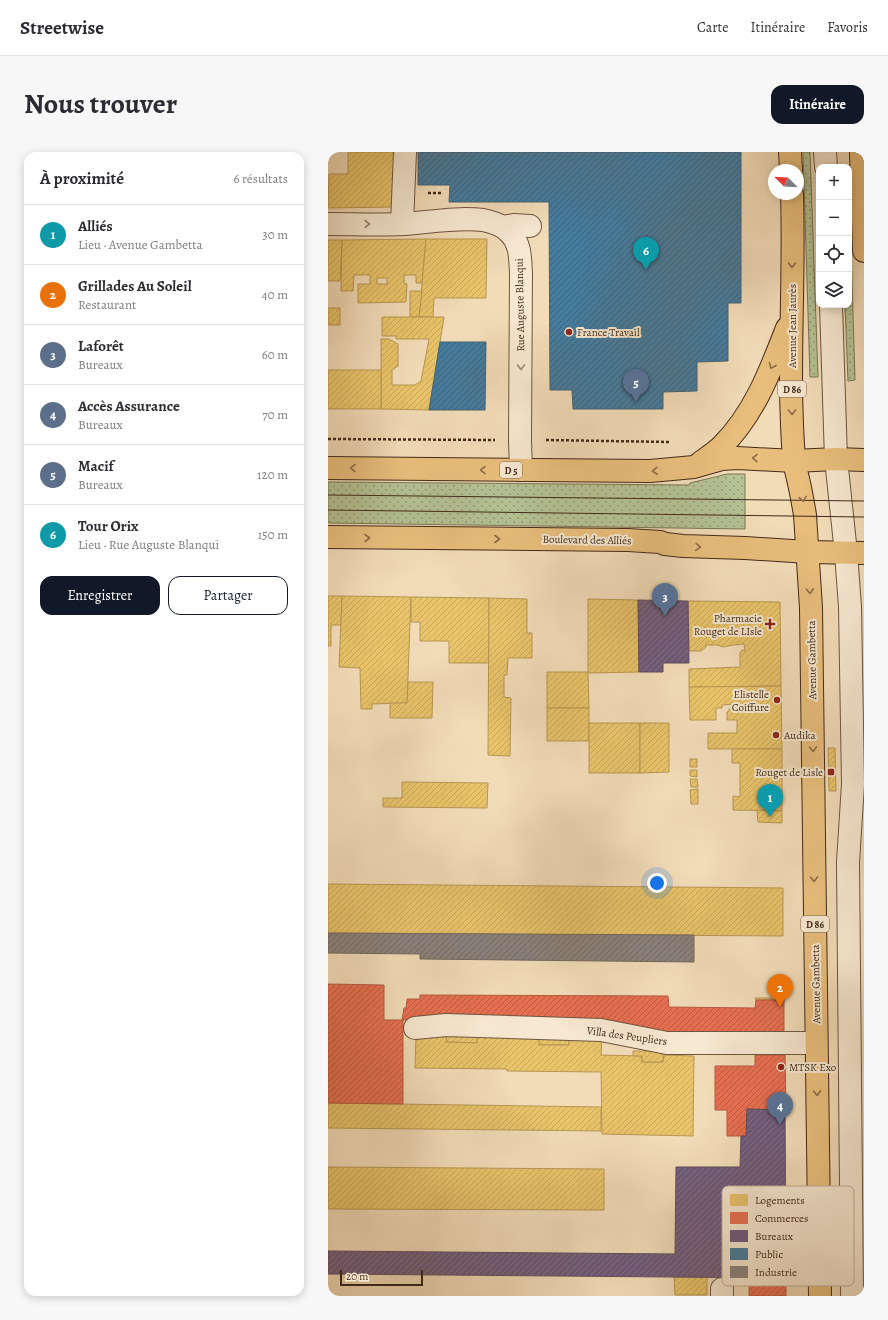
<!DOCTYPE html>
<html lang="fr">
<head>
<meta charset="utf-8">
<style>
	body { margin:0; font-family:Alegreya,serif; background:#f7f7f7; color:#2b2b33 }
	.controls { position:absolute; right:12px; top:12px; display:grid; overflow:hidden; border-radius:8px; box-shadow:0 2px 10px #0003 }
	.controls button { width:36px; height:36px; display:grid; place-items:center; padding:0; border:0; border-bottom:1px solid #e1e1e2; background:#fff; color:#2b2b33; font:20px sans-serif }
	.compass { position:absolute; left:440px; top:12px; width:36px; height:36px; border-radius:50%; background:#fff; box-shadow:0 2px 10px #0003; rotate:294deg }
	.scale { position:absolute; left:12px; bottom:10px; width:83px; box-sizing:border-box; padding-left:4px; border:2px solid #422a19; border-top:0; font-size:11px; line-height:14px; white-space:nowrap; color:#422a19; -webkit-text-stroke:3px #f7e8d1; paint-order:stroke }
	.you { position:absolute; left:329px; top:731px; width:14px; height:14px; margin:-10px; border:3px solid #fff; border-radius:50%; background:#1a73e8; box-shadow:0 0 0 6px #1a73e833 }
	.badge { display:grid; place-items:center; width:26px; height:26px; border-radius:50%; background:#111827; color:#fff; font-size:13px; font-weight:700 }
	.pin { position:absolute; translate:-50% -33px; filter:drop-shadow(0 1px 2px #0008) }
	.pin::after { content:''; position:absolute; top:21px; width:14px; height:12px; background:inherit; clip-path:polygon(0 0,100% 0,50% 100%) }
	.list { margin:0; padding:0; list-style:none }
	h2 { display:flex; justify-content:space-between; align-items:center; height:52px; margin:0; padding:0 16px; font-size:17px }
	h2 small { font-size:13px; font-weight:400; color:#7c7c81 }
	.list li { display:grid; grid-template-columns:26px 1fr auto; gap:12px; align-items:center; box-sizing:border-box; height:60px; padding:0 16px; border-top:1px solid #e1e1e2 }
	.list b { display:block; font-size:15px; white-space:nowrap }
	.list p { margin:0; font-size:13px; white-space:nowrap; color:#7c7c81 }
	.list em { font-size:13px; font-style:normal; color:#7c7c81 }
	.actions { display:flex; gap:8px; padding:12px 16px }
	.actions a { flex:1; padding:9px 0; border:1px solid #111827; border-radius:12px; text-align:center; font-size:14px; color:#111827 }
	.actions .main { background:#111827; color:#fff }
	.icon { flex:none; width:22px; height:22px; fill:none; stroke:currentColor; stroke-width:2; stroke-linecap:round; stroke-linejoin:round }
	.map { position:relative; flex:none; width:536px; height:1144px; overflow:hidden; border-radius:12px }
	header { display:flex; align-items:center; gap:24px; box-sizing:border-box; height:56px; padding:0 20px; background:#fff; border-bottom:1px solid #e1e1e2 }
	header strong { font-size:19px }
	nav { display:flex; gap:22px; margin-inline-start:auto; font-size:14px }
	.intro { display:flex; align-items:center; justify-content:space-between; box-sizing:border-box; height:96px; padding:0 24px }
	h1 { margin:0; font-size:28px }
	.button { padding:10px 18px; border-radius:12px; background:#111827; color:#fff; font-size:14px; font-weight:700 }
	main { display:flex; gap:24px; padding:0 24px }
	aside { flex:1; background:#fff; border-radius:12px; box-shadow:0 2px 10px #0003 }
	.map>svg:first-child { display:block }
</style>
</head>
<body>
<header>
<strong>Streetwise</strong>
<nav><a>Carte</a><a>Itinéraire</a><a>Favoris</a></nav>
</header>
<div class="intro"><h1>Nous trouver</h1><a class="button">Itinéraire</a></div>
<main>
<aside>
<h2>À proximité<small>6 résultats</small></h2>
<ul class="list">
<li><span class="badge" style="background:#0f9aa8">1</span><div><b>Alliés</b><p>Lieu · Avenue Gambetta</p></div><em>30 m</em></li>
<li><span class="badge" style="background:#e8710a">2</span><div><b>Grillades Au Soleil</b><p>Restaurant</p></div><em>40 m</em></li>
<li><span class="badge" style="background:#5c6f8a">3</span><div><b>Laforêt</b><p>Bureaux</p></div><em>60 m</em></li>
<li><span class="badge" style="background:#5c6f8a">4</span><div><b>Accès Assurance</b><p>Bureaux</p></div><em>70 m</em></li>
<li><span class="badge" style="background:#5c6f8a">5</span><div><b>Macif</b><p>Bureaux</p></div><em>120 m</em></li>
<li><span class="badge" style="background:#0f9aa8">6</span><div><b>Tour Orix</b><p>Lieu · Rue Auguste Blanqui</p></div><em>150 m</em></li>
</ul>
<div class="actions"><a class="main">Enregistrer</a><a>Partager</a></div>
</aside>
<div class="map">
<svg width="536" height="1144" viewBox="0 0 536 1144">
	<defs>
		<pattern id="grass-dots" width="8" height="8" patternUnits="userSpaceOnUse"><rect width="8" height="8" fill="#b4c294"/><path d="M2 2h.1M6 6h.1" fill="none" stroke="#949e78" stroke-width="1.8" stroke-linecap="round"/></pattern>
		<pattern id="homes-hatch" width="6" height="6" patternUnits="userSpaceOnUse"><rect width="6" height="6" fill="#e9c46a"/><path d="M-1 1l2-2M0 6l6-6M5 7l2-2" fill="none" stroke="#c9a95b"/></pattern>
		<pattern id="shops-hatch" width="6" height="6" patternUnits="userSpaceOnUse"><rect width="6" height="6" fill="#e76f51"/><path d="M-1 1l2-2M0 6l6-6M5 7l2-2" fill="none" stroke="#bd5b42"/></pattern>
		<pattern id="offices-hatch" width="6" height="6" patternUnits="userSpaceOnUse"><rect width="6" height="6" fill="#6d597a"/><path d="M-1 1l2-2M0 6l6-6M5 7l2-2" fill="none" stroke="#83728a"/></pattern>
		<pattern id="public-hatch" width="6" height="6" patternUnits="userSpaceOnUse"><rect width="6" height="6" fill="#457b9d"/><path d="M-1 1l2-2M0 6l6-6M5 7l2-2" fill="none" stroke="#3b657f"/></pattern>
		<pattern id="industry-hatch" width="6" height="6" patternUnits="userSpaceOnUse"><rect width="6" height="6" fill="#8a817c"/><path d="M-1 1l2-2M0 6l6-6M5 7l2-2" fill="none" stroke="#726a65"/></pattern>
	</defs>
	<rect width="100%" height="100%" fill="#f2dcb8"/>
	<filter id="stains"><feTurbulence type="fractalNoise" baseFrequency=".005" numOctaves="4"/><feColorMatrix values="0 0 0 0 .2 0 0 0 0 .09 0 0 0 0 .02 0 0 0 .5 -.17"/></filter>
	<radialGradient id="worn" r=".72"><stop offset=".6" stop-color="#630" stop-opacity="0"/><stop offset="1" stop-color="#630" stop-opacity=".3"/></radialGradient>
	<g fill="url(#grass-dots)" stroke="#7b7656">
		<path d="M 475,0 L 482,0 L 490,225 L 482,225 Z"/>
		<path d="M 521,29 L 527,228 L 520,229 L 517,153 L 521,153 Z"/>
		<path d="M 399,322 L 417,322 L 417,377 L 0,371 L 0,330 L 361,333 L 362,331 Z"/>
	</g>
	<g fill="url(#homes-hatch)" stroke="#b79652" fill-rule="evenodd">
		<path d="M 20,0 L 66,0 L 66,55 L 0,56 L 1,22 L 20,22 Z"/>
		<path d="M 98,87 L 94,131 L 88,131 L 88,123 L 76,123 L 76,131 L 79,132 L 78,150 L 30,151 L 30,132 L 42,132 L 42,123 L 26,123 L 25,139 L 13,139 L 14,88 ZM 49,126 L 59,126 L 59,132 L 49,132 Z"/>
		<path d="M 98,87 L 159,87 L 158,146 L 106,146 L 105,165 L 91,165 Z"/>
		<path d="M 0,88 L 14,88 L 12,129 L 0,129 Z"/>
		<path d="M 82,139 L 94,139 L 91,165 L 82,165 Z"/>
		<rect x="0" y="156" width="12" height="17"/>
		<path d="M 54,165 L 116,165 L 101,258 L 53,257 L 53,187 L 61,187 L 70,192 L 70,214 L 64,218 L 64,233 L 87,233 L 93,229 L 101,187 L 68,187 L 68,184 L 54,184 Z"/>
		<rect x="0" y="218" width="53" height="39"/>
		<path d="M 0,444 L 14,444 L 13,473 L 3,473 L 3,494 L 0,494 Z"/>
		<path d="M 14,444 L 83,445 L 79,551 L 44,552 L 44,557 L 33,557 L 32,516 L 11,515 Z"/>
		<path d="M 83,445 L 161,446 L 161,511 L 121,511 L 121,489 L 92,489 L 92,470 L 83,470 Z"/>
		<path d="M 161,446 L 199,447 L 199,481 L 204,481 L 204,506 L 180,506 L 179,523 L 176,523 L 176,545 L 183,546 L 182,604 L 160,603 Z"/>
		<path d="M 260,447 L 310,448 L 311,520 L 260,521 Z"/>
		<path d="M 360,449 L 452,450 L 453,534 L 361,535 L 361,517 L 412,515 L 412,501 L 414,498 L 417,499 L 416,492 L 405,493 L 395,495 L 389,493 L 378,493 L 378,495 L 373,499 L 361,499 Z"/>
		<path d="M 219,520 L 260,520 L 261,556 L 219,556 Z"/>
		<path d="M 80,530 L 105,530 L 104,566 L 62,566 L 62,551 L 79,551 Z"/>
		<path d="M 453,534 L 454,597 L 380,597 L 380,581 L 409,581 L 409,568 L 399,568 L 399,560 L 400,560 L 402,556 L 408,556 L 408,552 L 394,553 L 394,556 L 388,556 L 388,568 L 362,568 L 361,535 Z"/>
		<rect x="219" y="556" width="42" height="33"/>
		<rect x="261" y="571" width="51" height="50"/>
		<path d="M 312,571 L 341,571 L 341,620 L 312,621 Z"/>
		<path d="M 500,596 L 507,596 L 508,639 L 501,639 Z"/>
		<path d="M 404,597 L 454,597 L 454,659 L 405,658 L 405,644 L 412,645 L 412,611 L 404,611 Z"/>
		<rect x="362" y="607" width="7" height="8"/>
		<path d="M 362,618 L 369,618 L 369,625 L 362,624 Z"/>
		<path d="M 362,627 L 369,627 L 370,635 L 363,635 Z"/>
		<path d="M 74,630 L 160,631 L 159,656 L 55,655 L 55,646 L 74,646 Z"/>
		<path d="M 370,637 L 370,652 L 363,652 L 362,638 Z"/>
		<path d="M 429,658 L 454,659 L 454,671 L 430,670 Z"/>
		<path d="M 0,732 L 455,736 L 455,784 L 0,781 Z"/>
		<path d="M 427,846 L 456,846 L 456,848 L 428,848 Z"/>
		<path d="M 119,879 L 149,880 L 149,891 L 118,890 Z"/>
		<path d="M 211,882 L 241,887 L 241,893 L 211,893 Z"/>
		<path d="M 88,884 L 119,884 L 118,890 L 149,891 L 149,884 L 179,884 L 180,886 L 211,887 L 211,893 L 241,893 L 241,887 L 274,887 L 273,903 L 314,904 L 314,910 L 335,910 L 336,903 L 366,904 L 365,984 L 274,982 L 273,920 L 179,919 L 179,917 L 87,916 Z"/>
		<path d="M 305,899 L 335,899 L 335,910 L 314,910 L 314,904 L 305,904 Z"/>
		<path d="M 0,951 L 273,955 L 273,979 L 0,976 Z"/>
		<path d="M 0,1015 L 276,1017 L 276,1058 L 0,1057 Z"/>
		<path d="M 346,1125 L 379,1125 L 379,1143 L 347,1143 Z"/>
	</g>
	<g fill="url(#shops-hatch)" stroke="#b65a40">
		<path d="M 0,832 L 56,833 L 56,868 L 74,868 L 76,856 L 78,856 L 79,847 L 92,847 L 92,843 L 340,844 L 341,855 L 427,856 L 428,848 L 456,848 L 456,881 L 331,880 L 294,871 L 75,868 L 75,952 L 0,951 Z"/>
		<path d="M 427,903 L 457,903 L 458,958 L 419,957 L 418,984 L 399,984 L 399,958 L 387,958 L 387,914 L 427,914 Z"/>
		<rect x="421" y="1126" width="37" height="18"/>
	</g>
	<g fill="url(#offices-hatch)" stroke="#604b5d">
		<path d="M 310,448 L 360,449 L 361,511 L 335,511 L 335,520 L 311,520 Z"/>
		<path d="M 419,957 L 457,958 L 458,1126 L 0,1122 L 0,1099 L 347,1102 L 348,1015 L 412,1015 L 413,984 L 418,984 Z"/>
	</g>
	<g fill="url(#public-hatch)" stroke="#446375">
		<path d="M 90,0 L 413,0 L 413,151 L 400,151 L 400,209 L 369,210 L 369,239 L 335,240 L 335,257 L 245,257 L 244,238 L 222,238 L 221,50 L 121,50 L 122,33 L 90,33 Z"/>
		<path d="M 112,190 L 158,190 L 157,258 L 101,258 Z"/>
	</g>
	<path fill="url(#industry-hatch)" stroke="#74675e" d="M 0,781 L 366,783 L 366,810 L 92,807 L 92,802 L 0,801 Z"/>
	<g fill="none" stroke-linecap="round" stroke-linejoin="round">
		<defs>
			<g id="minor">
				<path d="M 497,0 L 498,15"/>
				<path d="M 0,72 C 25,72 51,73 76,72 C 102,70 130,65 155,68 C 165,70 175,73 182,81 C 193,92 192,107 193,121 L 192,288 L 193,318"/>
				<path d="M 74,72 L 77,0"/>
				<path d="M 175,75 L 186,73 L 202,74"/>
				<path d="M 503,153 L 508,307 L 518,401 L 522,455 L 525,632 L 520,710 L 524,1144"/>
				<path d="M 87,876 L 118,873 L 273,878 L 339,891 L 488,891"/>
				<path d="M 394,1144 L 394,1137"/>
			</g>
			<g id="major">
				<path d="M 462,0 L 463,18"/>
				<path d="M 533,0 L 536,99"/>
				<path d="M 464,42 C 467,130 459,219 466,307 C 466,313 469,321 470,327 C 473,339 475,351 477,363 L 483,456 L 492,1144"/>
				<path d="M 372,311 C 380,305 388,300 394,294 C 427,261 443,217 459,176"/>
				<path d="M 0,316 L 322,319 L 366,315 L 394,307 L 409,306 L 466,309 L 508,307 L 536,308"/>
				<path d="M 0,385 L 300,388 L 332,390 L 337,392 L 355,394 L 417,396 L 480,400 L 536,401"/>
			</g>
		</defs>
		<use href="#minor" stroke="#6e5641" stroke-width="24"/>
		<use href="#major" stroke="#422a19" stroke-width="24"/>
		<g stroke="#422a19" stroke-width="2.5" stroke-dasharray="3 2" stroke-linecap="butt">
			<path d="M 100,41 L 113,41"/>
			<path d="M 0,287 L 167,288"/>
			<path d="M 218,288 L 342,290"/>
		</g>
		<use href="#minor" stroke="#f7e8d1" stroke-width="22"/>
		<use href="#major" stroke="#e9be7c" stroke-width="22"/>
		<g stroke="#422a19" stroke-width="1">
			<path d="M 0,343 L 536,349"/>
			<path d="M 0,358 L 536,365"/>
		</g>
	</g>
	<defs><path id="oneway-chevron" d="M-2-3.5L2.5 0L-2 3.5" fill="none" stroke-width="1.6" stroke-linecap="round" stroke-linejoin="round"/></defs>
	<g stroke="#9c8975">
		<use href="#oneway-chevron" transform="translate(39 72)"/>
		<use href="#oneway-chevron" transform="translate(193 215) rotate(90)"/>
	</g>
	<g stroke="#8d6d46">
		<use href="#oneway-chevron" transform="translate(464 113) rotate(91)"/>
		<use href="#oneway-chevron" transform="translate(444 214) rotate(112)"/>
		<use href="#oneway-chevron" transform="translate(464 260) rotate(89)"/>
		<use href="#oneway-chevron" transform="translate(427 306) rotate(-178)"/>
		<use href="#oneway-chevron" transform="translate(25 316) rotate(-179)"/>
		<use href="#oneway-chevron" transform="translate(155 318) rotate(-179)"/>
		<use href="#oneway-chevron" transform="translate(327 319) rotate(177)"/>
		<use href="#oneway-chevron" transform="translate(475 347) rotate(79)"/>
		<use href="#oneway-chevron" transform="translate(39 386)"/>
		<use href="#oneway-chevron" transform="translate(169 387)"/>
		<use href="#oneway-chevron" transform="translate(370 395) rotate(3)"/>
		<use href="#oneway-chevron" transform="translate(482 439) rotate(87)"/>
		<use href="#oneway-chevron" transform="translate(485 597) rotate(89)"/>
		<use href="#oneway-chevron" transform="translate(486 727) rotate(89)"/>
		<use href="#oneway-chevron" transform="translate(489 941) rotate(89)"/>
	</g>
	<g fill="#8f2418" stroke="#f7e8d1" stroke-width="1.5">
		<circle cx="241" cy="180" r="4"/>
		<path d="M440 466h4v4h4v4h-4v4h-4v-4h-4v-4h4z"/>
		<circle cx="449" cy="548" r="4"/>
		<circle cx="448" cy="583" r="4"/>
		<rect x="499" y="616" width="8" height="8" rx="2"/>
		<circle cx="453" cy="915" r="4"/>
	</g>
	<g text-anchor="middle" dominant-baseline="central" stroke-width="4" stroke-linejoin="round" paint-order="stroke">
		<g fill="#f7e8d1" stroke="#786350" stroke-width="1">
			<rect x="450" y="229" width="28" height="16" rx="3"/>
			<rect x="172" y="310" width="22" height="16" rx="3"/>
			<rect x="473" y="764" width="28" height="16" rx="3"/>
		</g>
		<g font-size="10" font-weight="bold" fill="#422a19">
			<text x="464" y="237">D 86</text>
			<text x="183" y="318">D 5</text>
			<text x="487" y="772">D 86</text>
		</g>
		<g font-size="11" fill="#422a19" stroke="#f7e8d1">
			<text transform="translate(192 153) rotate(-91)">Rue Auguste Blanqui</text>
			<text transform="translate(464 174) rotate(-90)">Avenue Jean Jaurès</text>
			<text transform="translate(259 388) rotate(1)">Boulevard des Alliés</text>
			<text transform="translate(484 508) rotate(-91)">Avenue Gambetta</text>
			<text transform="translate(488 832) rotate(-91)">Avenue Gambetta</text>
			<text transform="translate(299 884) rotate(8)">Villa des Peupliers</text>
		</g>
		<g font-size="11" fill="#422a19" stroke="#f7e8d1" text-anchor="start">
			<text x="249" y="180">France Travail</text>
			<text x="434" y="466" text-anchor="end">Pharmacie<tspan x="434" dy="13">Rouget de LIsle</tspan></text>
			<text x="441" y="542" text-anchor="end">Elistelle<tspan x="441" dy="13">Coiffure</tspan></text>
			<text x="456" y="583">Audika</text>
			<text x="495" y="620" text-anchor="end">Rouget de Lisle</text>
			<text x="461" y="915">MTSK Exo</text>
		</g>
	</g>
	<rect x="394" y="1034" width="132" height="100" rx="6" fill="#f7e8d1" stroke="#c1af9a" stroke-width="1"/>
	<rect x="402" y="1042" width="18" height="12" fill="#e9c46a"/>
	<rect x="402" y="1060" width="18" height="12" fill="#e76f51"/>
	<rect x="402" y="1078" width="18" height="12" fill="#6d597a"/>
	<rect x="402" y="1096" width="18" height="12" fill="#457b9d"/>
	<rect x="402" y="1114" width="18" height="12" fill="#8a817c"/>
	<g font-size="11" fill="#422a19">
		<text x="427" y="1052">Logements</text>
		<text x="427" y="1070">Commerces</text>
		<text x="427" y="1088">Bureaux</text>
		<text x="427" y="1106">Public</text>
		<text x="427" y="1124">Industrie</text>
	</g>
	<rect width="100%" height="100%" filter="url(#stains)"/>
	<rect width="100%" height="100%" fill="url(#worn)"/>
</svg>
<div class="controls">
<button>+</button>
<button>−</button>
<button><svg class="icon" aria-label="locate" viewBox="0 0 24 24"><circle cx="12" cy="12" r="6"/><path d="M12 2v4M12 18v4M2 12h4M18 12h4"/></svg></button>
<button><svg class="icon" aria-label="layers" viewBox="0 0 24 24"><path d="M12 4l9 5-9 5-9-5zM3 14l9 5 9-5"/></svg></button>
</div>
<svg class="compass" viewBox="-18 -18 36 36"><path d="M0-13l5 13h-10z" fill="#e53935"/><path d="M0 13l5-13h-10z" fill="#7c7c81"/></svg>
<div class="scale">20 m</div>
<div class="you"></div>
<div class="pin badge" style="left:442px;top:665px;background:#0f9aa8">1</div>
<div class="pin badge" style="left:452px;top:855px;background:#e8710a">2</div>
<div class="pin badge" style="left:337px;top:464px;background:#5c6f8a">3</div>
<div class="pin badge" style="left:452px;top:973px;background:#5c6f8a">4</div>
<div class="pin badge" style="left:308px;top:250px;background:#5c6f8a">5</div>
<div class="pin badge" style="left:318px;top:118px;background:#0f9aa8">6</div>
</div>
</main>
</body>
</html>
